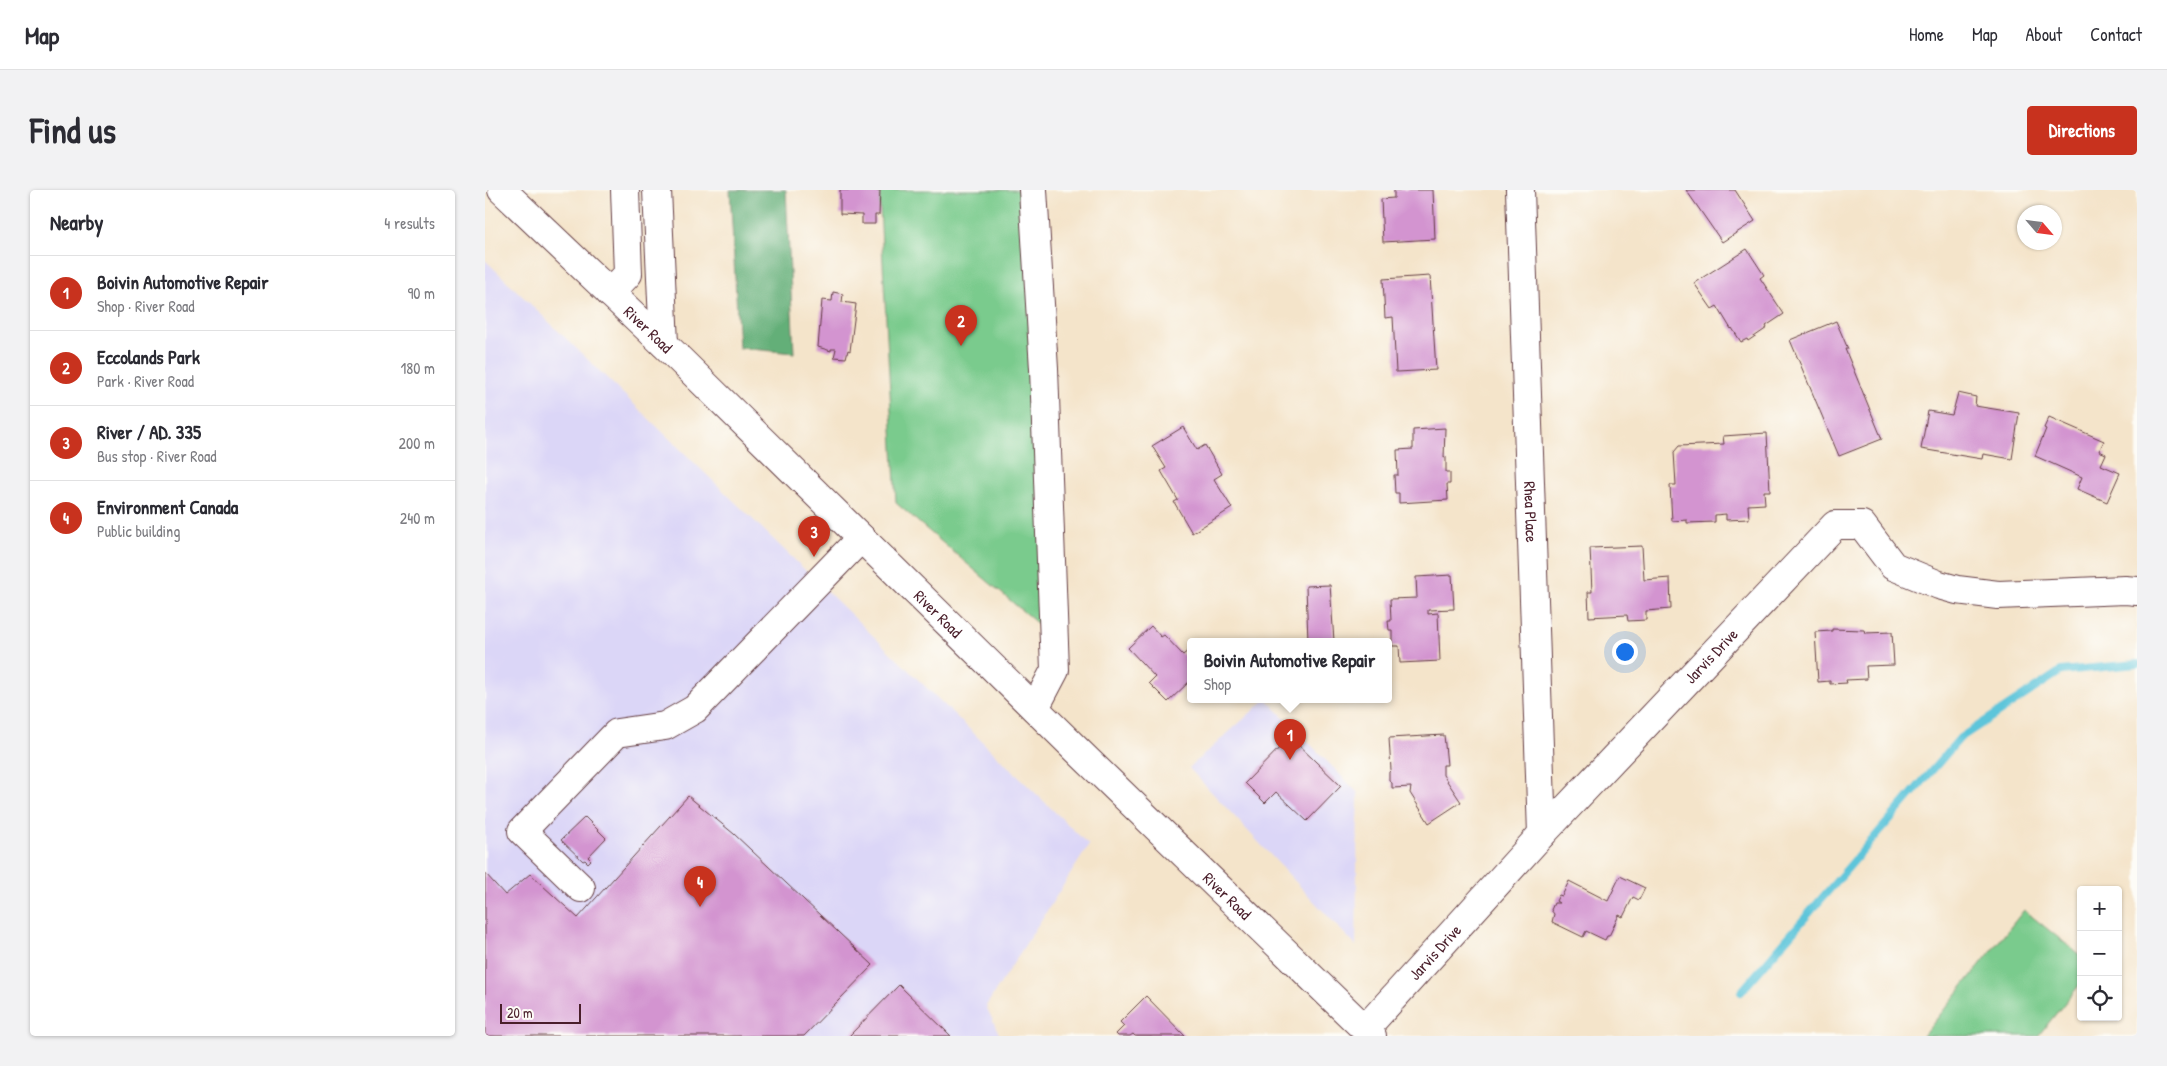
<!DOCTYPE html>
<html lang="en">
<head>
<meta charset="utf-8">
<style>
	body { margin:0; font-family:"Patrick Hand",sans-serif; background:#f2f2f3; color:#2b2b33 }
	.controls { position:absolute; right:15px; bottom:15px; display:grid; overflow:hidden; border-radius:5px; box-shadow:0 1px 4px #0004 }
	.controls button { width:45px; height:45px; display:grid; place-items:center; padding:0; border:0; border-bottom:1px solid #e1e1e2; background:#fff; color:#2b2b33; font:25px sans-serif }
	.compass { position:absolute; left:1532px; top:15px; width:45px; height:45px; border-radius:50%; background:#fff; box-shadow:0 1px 4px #0004; rotate:118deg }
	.scale { position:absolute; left:15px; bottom:12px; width:81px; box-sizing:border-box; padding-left:5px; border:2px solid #4a1f2b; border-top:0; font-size:14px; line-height:18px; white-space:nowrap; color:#4a1f2b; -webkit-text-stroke:4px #fdfcf7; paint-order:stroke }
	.you { position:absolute; left:1139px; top:461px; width:18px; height:18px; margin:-12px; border:4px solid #fff; border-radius:50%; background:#1a73e8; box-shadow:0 0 0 8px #1a73e833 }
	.badge { display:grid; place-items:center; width:32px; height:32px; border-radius:50%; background:#c8321e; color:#fff; font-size:16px; font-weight:700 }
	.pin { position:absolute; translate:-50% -41px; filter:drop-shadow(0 1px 2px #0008) }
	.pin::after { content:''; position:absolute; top:26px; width:18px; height:15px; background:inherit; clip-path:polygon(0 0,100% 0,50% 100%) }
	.popup { position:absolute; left:702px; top:448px; width:205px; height:65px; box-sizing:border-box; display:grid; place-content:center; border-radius:5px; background:#fff; filter:drop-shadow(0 1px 4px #0005); font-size:16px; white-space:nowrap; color:#7c7c81 }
	.popup b { font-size:19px; color:#2b2b33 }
	.popup::after { content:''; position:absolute; left:50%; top:100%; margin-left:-10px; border:10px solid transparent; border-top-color:#fff }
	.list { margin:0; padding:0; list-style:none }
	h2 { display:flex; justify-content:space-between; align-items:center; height:65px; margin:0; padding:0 20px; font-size:21px }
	h2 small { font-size:16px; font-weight:400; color:#7c7c81 }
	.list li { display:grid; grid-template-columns:32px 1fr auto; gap:15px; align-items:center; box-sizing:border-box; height:75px; padding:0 20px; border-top:1px solid #e1e1e2 }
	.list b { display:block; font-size:19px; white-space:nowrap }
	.list p { margin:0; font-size:16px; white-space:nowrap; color:#7c7c81 }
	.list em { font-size:16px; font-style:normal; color:#7c7c81 }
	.icon { flex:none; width:28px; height:28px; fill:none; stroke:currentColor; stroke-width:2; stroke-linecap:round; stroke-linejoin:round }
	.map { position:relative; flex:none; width:1652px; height:846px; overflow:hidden; border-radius:5px }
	header { display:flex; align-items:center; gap:30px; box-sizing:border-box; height:70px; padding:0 25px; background:#fff; border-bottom:1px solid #e1e1e2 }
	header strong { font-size:24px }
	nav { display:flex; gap:28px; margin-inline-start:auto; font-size:18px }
	.intro { display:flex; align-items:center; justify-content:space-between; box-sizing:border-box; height:120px; padding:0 30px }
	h1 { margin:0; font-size:35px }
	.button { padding:12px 22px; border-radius:5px; background:#c8321e; color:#fff; font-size:18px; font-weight:700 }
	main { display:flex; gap:30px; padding:0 30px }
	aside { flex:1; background:#fff; border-radius:5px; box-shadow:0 1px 4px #0004 }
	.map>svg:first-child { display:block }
</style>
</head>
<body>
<header>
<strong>Map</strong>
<nav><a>Home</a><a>Map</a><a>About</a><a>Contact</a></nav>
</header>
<div class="intro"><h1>Find us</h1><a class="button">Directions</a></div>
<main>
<aside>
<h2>Nearby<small>4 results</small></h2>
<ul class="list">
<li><span class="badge">1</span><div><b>Boivin Automotive Repair</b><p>Shop · River Road</p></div><em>90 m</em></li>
<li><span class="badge">2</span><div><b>Eccolands Park</b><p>Park · River Road</p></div><em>180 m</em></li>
<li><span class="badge">3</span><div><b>River / AD. 335</b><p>Bus stop · River Road</p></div><em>200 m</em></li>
<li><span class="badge">4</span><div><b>Environment Canada</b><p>Public building</p></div><em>240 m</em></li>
</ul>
</aside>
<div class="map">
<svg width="1652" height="846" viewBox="0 0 1652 846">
	<rect width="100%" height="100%" fill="#fdfcf7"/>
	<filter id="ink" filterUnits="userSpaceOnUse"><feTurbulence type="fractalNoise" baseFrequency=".02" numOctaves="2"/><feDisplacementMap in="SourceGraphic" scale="10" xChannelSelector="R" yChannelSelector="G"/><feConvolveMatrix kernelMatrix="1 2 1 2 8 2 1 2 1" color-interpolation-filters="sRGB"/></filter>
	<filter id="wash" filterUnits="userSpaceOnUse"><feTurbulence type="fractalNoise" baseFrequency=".0096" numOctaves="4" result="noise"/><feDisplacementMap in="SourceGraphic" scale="20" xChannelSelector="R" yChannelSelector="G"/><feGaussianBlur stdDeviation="1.12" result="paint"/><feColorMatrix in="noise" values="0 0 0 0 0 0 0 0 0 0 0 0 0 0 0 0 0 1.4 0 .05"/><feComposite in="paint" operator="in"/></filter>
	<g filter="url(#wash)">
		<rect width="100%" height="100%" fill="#f4e4ca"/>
		<g fill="#dbd6f7">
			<path d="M 0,70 L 604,655 L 501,816 L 515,846 L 0,846 Z"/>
			<path d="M 781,509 L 873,603 L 871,756 L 704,578 Z"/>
		</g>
		<g fill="#7acb8d" stroke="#62755c">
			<path d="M 394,0 L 544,0 L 561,441 L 411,313 Z"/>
			<path d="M 1539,720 L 1596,766 L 1596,793 L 1553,846 L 1438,846 Z"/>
		</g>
		<path fill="#63af78" stroke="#566752" d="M 245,0 L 301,0 L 309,163 L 254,158 Z"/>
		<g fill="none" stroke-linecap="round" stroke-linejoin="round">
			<path stroke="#5dc5da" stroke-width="8" d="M 1256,802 L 1475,548 L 1576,481 L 1652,474"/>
		</g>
		<g id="blocks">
			<g fill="#d394d0">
				<path d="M 355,0 L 395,0 L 394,25 L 390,25 L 390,34 L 377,34 L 377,25 L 355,24 Z"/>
				<path d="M 909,0 L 948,0 L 950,49 L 898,52 L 896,9 L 909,8 Z"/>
				<path d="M 1201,0 L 1250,0 L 1270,31 L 1237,52 Z"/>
				<path d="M 1262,59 L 1279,85 L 1275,88 L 1299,124 L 1281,136 L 1282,138 L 1263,151 L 1262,149 L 1256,152 L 1247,138 L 1246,139 L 1232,116 L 1227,119 L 1209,93 Z"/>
				<path d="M 945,86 L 951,180 L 911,182 L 908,127 L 900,128 L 898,89 Z"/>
				<path d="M 348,102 L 358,104 L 357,112 L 371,114 L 365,161 L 363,160 L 361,168 L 349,167 L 351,159 L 346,159 L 346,161 L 333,157 L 337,110 L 347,111 Z"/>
				<path d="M 1351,131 L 1363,159 L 1360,159 L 1397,249 L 1354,266 L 1305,150 Z"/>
				<path d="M 1473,203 L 1491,207 L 1490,216 L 1534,223 L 1527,269 L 1498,264 L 1497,269 L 1436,259 L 1443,221 L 1467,225 Z"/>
				<path d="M 1564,227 L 1619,251 L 1614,261 L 1621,264 L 1616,275 L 1635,283 L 1622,312 L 1592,299 L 1597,287 L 1550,266 L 1561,239 L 1559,238 Z"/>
				<path d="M 698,237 L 712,260 L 720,255 L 737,284 L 729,289 L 747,318 L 707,343 L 689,312 L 693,310 L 676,281 L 681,278 L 667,256 Z"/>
				<path d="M 960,238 L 959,268 L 961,267 L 961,282 L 965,282 L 965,294 L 962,294 L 963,310 L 914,313 L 914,303 L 910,303 L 909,285 L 913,285 L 912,260 L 928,259 L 928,240 Z"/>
				<path d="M 1282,243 L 1285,301 L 1279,301 L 1280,314 L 1263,315 L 1264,329 L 1241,330 L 1241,324 L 1230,325 L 1230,332 L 1202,333 L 1202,330 L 1187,331 L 1185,295 L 1191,295 L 1189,262 L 1194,256 L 1239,254 L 1238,246 Z"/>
				<path d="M 1157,356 L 1159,390 L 1185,388 L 1186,419 L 1161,421 L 1161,430 L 1143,431 L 1142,425 L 1104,427 L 1103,402 L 1107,402 L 1105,358 Z"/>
				<path d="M 967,385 L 969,419 L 943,420 L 943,424 L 953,423 L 955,471 L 915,473 L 914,456 L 907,456 L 907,440 L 904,440 L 903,431 L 906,431 L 905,409 L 932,408 L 931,387 Z"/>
				<path d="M 845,395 L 849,451 L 823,451 L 821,396 Z"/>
				<path d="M 666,436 L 676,447 L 679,445 L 698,465 L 705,459 L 706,460 L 706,490 L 683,512 L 664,493 L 670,487 L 643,458 Z"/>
				<path d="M 1347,439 L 1379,440 L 1380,443 L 1407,442 L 1409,475 L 1381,476 L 1382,489 L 1361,490 L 1362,493 L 1345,494 L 1345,491 L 1333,492 L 1330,442 L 1347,441 Z"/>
				<path d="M 959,545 L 962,575 L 958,575 L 958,585 L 976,612 L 944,633 L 925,603 L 926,597 L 907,598 L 907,593 L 904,591 L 904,582 L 906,580 L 904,548 Z"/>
				<path d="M 805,547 L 856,596 L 822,631 L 791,602 L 780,613 L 760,593 Z"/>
				<path d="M 203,606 L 249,644 L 388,775 L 319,846 L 0,846 L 0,683 L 20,705 L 45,684 L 93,728 Z"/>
				<path d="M 100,627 L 121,648 L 103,667 L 106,670 L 103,673 L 100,670 L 98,671 L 76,650 Z"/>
				<path d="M 1135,686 L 1160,698 L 1154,710 L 1148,707 L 1138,727 L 1134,725 L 1124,746 L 1122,746 L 1120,750 L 1101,741 L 1098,747 L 1067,732 L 1069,724 L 1066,720 L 1069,713 L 1074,713 L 1071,711 L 1074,705 L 1077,706 L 1084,691 L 1123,711 Z"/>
				<path d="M 414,795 L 466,846 L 364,846 Z"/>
				<path d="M 661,806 L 700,846 L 650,846 L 648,844 L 645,846 L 633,846 L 631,844 L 639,836 L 635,832 Z"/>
			</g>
		</g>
	</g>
	<g filter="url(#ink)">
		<use href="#blocks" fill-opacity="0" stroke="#643d43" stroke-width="1"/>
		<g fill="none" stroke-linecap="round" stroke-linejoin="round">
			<defs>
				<g id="minor">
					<path d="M 172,0 L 179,154"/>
					<path d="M 548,0 L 559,179 L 570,480 L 550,518"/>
					<path id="s1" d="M 1035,0 L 1057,644"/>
					<path d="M 125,103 L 143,84 L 140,0"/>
					<path d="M 96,698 L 37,641 L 132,543 L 180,536 L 210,519 L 376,348"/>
					<path id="s2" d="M 880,839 L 1057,644 L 1350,335 L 1377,335 L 1408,376 L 1454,395 L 1472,400 L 1513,405 L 1640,400 L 1652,401"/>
				</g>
				<g id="major">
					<path id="s3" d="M 17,0 L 179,154 L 596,564 L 887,846"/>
				</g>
			</defs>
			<use href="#minor" stroke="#643d43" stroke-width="30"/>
			<use href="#major" stroke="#643d43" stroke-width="30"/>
			<use href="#minor" stroke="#fff" stroke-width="28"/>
			<use href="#major" stroke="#fff" stroke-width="28"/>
		</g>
	</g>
	<g text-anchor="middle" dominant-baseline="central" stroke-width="4" stroke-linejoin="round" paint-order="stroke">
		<g font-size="16" fill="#4a1f2b" stroke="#fdfcf7">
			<text stroke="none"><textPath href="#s3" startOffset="202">River Road</textPath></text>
			<text stroke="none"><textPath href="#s1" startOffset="322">Rhea Place</textPath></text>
			<text stroke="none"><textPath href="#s3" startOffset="608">River Road</textPath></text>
			<text stroke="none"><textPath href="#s2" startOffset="509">Jarvis Drive</textPath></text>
			<text stroke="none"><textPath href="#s3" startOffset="1012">River Road</textPath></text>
			<text stroke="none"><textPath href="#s2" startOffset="104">Jarvis Drive</textPath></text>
		</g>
	</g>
</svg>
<div class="controls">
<button>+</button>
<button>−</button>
<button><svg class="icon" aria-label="locate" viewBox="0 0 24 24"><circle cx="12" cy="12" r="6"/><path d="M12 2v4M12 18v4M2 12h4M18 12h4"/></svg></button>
</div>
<svg class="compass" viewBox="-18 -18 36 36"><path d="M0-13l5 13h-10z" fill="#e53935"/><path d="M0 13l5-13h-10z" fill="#7c7c81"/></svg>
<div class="scale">20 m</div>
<div class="you"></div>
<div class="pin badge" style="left:805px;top:570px">1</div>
<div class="popup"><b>Boivin Automotive Repair</b>Shop</div>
<div class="pin badge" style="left:476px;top:156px">2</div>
<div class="pin badge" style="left:329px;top:367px">3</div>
<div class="pin badge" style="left:215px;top:717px">4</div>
</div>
</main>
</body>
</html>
